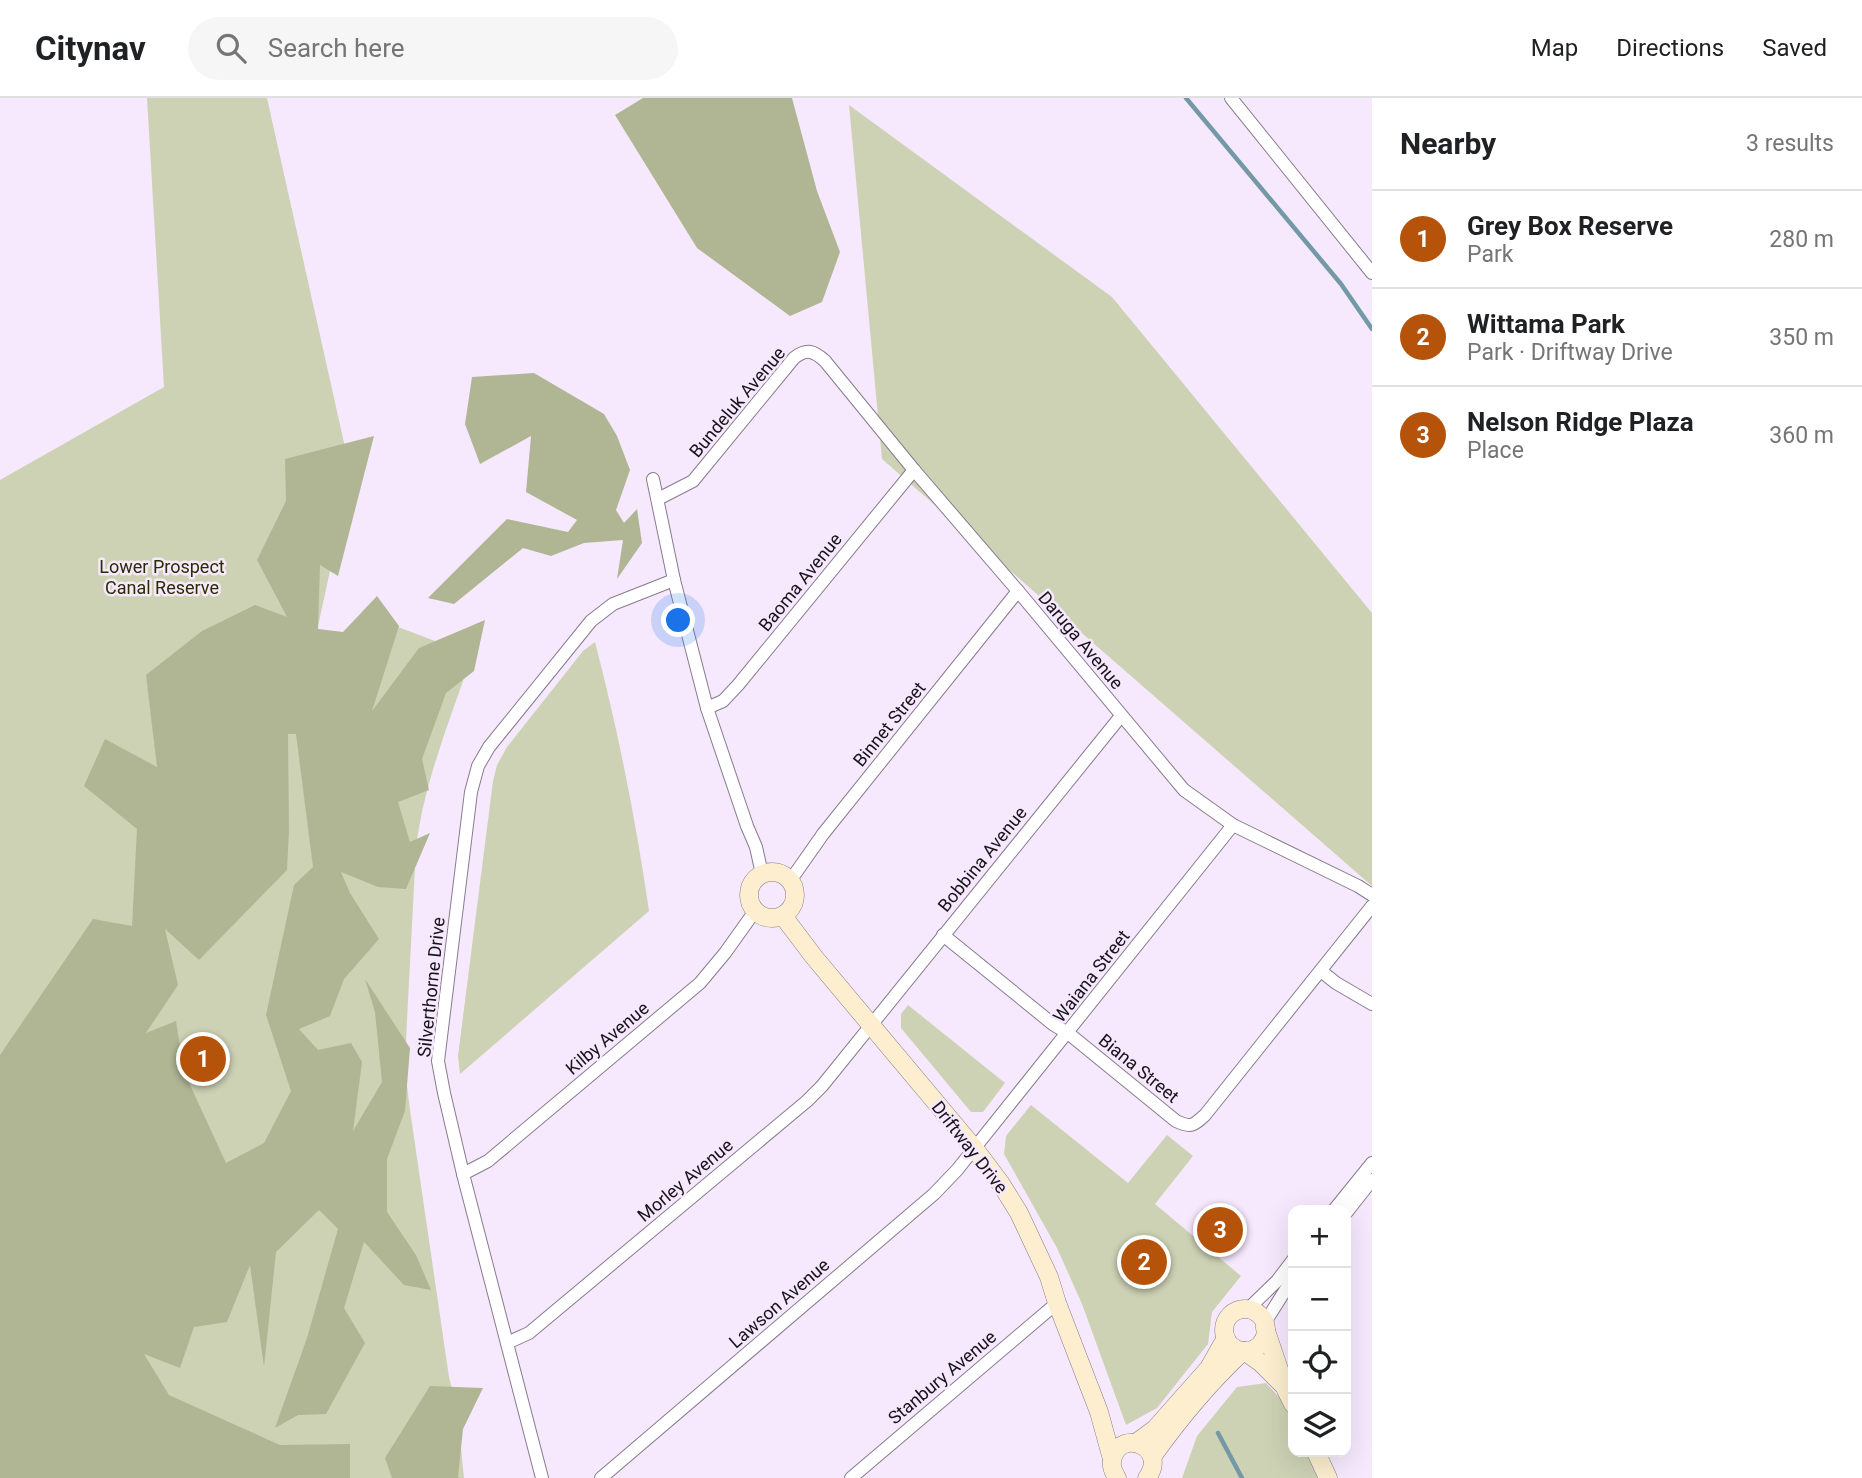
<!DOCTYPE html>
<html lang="en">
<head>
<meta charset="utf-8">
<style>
	body { margin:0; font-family:Roboto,sans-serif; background:#f6f6f6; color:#202124 }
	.controls { position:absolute; right:21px; bottom:21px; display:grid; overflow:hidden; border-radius:14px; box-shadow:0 7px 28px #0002 }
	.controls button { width:63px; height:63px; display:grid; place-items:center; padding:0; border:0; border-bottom:2px solid #e0e0e0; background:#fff; color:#202124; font:35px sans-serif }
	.you { position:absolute; left:679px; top:523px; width:24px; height:24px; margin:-18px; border:5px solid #fff; border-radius:50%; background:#1a73e8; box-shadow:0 0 0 10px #1a73e833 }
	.badge { display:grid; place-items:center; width:46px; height:46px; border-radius:50%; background:#b45309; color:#fff; font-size:23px; font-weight:700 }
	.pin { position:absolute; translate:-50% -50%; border:4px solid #fff; box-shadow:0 2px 7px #0006 }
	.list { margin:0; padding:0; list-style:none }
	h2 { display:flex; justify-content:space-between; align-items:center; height:91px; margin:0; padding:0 28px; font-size:30px }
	h2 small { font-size:23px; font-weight:400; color:#757577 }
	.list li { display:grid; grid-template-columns:46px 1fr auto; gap:21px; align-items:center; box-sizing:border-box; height:98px; padding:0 28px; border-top:2px solid #e0e0e0 }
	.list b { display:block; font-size:26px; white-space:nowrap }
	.list p { margin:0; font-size:23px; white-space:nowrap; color:#757577 }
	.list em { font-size:23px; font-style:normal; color:#757577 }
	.icon { flex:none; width:38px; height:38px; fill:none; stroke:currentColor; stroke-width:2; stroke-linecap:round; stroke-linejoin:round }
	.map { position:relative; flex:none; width:1372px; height:1380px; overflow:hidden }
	header { display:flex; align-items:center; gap:42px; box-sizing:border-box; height:98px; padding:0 35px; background:#fff; border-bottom:2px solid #e0e0e0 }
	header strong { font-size:33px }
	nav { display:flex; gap:38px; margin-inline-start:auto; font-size:24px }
	.search { width:490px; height:63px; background:#f6f6f6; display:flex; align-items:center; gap:18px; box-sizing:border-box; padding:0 24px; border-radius:38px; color:#757577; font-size:26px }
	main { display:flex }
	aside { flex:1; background:#fff }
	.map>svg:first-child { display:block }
</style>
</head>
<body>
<header>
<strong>Citynav</strong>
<div class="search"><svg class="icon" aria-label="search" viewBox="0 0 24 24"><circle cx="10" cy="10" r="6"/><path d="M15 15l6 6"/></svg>Search here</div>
<nav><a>Map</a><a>Directions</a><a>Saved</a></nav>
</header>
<main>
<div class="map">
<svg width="1372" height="1380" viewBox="0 0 1372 1380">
	<rect width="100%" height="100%" fill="#f6e9fd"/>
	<g fill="#cdd2b5">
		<path d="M 147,0 L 267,0 L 351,376 L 315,542 L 390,526 L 472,557 C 451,620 424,683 416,750 L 406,942 L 406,979 L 410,1012 L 449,1279 L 457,1311 L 464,1380 L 0,1380 L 0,382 L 164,289 Z"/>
		<path d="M 849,7 L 1112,199 L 1372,515 L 1372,788 L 882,361 Z"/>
		<path d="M 595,544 C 618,632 636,723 649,813 L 460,976 L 458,958 L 493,683 L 497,667 L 507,649 L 583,553 Z"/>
		<path d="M 908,907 L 1005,985 L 983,1014 L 971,1014 L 901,930 L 901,916 Z"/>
		<path d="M 1031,1007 L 1128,1085 L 1167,1037 L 1193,1058 L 1155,1106 L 1241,1178 L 1212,1214 L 1208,1246 L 1157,1310 L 1126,1327 L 1082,1206 L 1057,1150 L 1004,1056 L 1006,1038 Z"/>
		<path d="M 1266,1285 L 1290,1311 L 1293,1319 L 1293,1354 L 1310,1354 L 1322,1380 L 1182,1380 L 1197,1338 L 1237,1289 Z"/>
	</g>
	<g fill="#b0b594" fill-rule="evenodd">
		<path d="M 643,0 L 792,0 L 817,93 L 840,154 L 822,204 L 790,218 L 697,150 L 615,17 Z"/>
		<path d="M 534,275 L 604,316 L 617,338 L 630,372 L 616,412 L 624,425 L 637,411 L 642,445 L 617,481 L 623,442 L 584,445 L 551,458 L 523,450 L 454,506 L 428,500 L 507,421 L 568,434 L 577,422 L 526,394 L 531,338 L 480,366 L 465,326 L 472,279 Z"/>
		<path d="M 374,338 L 338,478 L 320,467 L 318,531 L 343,534 L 377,498 L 399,528 L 372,613 L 419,550 L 485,522 L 474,573 L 446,595 L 422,661 L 429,692 L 398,704 L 410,744 L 430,735 L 406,791 L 378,789 L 341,774 L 350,795 L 379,841 L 344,881 L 330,918 L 299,931 L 318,952 L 351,945 L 362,964 L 353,1033 L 382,984 L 375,914 L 365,881 L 410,950 L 405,1013 L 387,1061 L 387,1114 L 416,1157 L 431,1192 L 404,1187 L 364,1144 L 344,1210 L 365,1245 L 326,1316 L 298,1317 L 275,1330 L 307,1240 L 338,1131 L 319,1112 L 276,1154 L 264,1269 L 250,1167 L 227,1224 L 194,1229 L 180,1270 L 144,1256 L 169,1297 L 280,1347 L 350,1346 L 350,1380 L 0,1380 L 0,957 L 93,821 L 132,828 L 137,731 L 84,688 L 105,641 L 157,669 L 146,577 L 202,533 L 255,507 L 287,519 L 257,462 L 286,403 L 285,361 ZM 288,636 L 296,636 L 313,769 L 294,787 L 266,917 L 291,993 L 264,1045 L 226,1065 L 184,974 L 176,923 L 146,935 L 178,887 L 165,831 L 199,862 L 287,772 L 289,733 Z"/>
		<path d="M 430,1288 L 483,1290 L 463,1331 L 458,1379 L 460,1380 L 392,1380 L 385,1360 Z"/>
	</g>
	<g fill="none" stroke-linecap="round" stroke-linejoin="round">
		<g stroke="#7499a6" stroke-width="4.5">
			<path d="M 1186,0 L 1341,186 L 1372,231"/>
			<path d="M 1218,1335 L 1242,1380"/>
		</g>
		<defs>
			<g id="street">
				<path d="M 1231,0 L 1372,175"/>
				<path d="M 653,381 L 674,482 L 707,610 L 747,728 L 756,749 L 762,776"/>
				<path d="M 658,401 L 693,383 L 794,260 C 807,250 814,253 825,263 L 914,372 L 1018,493 L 1184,692 L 1233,727 L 1358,788 L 1372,797"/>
				<path d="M 707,610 L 723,603 L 738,587 L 914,372"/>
				<path d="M 790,783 L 823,736 L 1018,493"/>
				<path d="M 943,837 L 1054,927 L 1068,935 L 1176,1023 C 1191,1030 1193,1028 1205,1017 L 1372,808"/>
				<path d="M 1321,873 L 1336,885 L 1372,906"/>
				<path d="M 463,1076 L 488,1063 L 700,885 L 725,855 L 755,813"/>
				<path d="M 1334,1112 L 1372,1065"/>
				<path d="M 1346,1115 L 1372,1082"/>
				<path d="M 1248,1211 L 1277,1183 L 1293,1162"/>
				<path d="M 1264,1226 L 1293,1180"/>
				<path d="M 507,1245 L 529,1235 L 807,1003 L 822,988 L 1121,618"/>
				<path d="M 542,1380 L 463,1076 L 444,995 L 438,963 L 471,694 L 478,668 L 489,649 L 591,523 L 613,506 L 674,482"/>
				<path d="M 601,1380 L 934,1096 L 957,1072 L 1233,727"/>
				<path d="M 851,1380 L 1057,1205"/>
			</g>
			<g id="secondary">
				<circle cx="772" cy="797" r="23"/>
				<path d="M 783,818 L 814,859 L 974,1050 L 1001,1086 L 1019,1115 L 1049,1179 L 1057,1205 L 1099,1314 L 1112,1361"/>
				<circle cx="1245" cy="1232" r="21"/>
				<path d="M 1265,1230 L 1286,1292 L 1293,1306"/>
				<path d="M 1244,1253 L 1261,1265 L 1282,1286"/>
				<path d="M 1136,1345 L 1155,1331 L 1209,1270 L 1226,1240"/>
				<path d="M 1316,1354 L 1328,1380"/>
				<path d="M 1152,1359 C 1179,1321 1209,1285 1243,1253"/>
				<path d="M 1117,1380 C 1113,1373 1110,1367 1113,1359 C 1122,1330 1169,1350 1147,1380"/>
			</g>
		</defs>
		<use href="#street" stroke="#877b8d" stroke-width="14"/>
		<use href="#secondary" stroke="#877b8d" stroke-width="19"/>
		<use href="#street" stroke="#fff" stroke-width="12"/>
		<use href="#secondary" stroke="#fceecf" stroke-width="18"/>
	</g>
	<g text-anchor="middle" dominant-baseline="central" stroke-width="5" stroke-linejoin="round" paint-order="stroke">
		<g font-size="18" fill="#17131a" stroke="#f6e9fd">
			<text transform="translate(737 304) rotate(-50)">Bundeluk Avenue</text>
			<text transform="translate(800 484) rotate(-51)">Baoma Avenue</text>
			<text transform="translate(1081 542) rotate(50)">Daruga Avenue</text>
			<text transform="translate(889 626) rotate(-51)">Binnet Street</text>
			<text transform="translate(982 761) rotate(-51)">Bobbina Avenue</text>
			<text transform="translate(1091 878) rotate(-52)">Waiana Street</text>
			<text transform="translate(431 889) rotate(-84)">Silverthorne Drive</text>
			<text transform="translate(607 940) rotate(-40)">Kilby Avenue</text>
			<text transform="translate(1139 970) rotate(39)">Biana Street</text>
			<text transform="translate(970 1049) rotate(52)">Driftway Drive</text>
			<text transform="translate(685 1082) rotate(-40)">Morley Avenue</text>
			<text transform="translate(779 1205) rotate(-41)">Lawson Avenue</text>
			<text transform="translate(942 1279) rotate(-40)">Stanbury Avenue</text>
		</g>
		<g font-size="18" fill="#292c03" stroke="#f6e9fd">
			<text x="162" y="468">Lower Prospect<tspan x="162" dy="21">Canal Reserve</tspan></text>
		</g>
	</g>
</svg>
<div class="controls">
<button>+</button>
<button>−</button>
<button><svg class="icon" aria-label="locate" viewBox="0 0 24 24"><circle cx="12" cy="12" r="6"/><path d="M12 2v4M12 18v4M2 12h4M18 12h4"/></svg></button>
<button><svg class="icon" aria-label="layers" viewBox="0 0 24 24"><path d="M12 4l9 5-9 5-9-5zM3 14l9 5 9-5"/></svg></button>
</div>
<div class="you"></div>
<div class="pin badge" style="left:203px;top:961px">1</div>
<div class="pin badge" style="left:1144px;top:1164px">2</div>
<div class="pin badge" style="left:1220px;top:1132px">3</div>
</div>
<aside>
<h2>Nearby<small>3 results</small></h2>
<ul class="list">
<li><span class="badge">1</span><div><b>Grey Box Reserve</b><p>Park</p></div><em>280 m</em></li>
<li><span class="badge">2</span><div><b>Wittama Park</b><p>Park · Driftway Drive</p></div><em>350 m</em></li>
<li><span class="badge">3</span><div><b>Nelson Ridge Plaza</b><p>Place</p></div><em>360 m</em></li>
</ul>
</aside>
</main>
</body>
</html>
